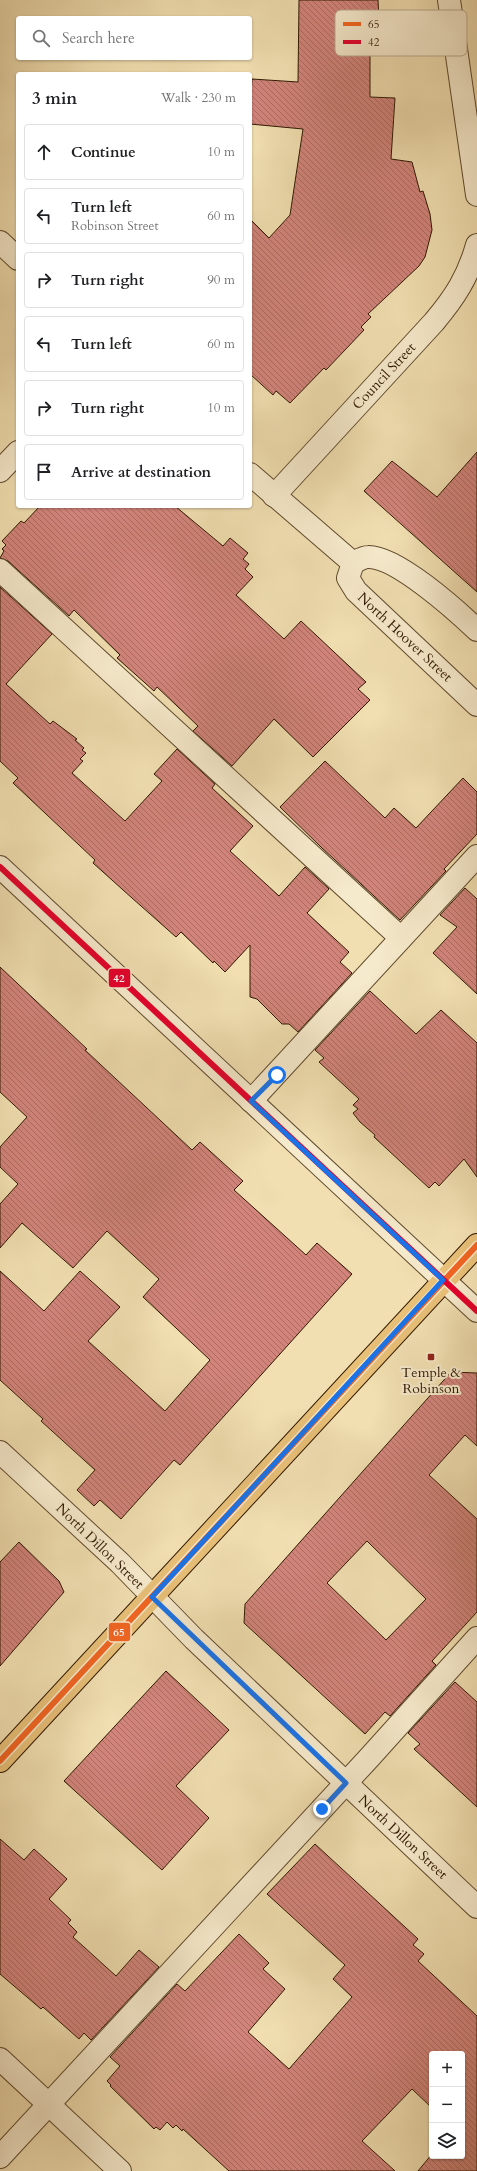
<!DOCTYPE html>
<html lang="en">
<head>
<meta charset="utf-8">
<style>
	body { margin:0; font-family:Cardo,serif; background:#f6f6f6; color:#202124 }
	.controls { position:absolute; right:12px; bottom:12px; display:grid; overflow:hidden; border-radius:4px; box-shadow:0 1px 3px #0004 }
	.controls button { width:36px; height:36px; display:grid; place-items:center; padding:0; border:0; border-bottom:1px solid #e0e0e0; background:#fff; color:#202124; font:20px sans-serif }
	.stop { position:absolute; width:12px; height:12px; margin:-9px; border:3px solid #1a73e8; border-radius:50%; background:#fff }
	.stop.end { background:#1a73e8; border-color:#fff; box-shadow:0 1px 4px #0008 }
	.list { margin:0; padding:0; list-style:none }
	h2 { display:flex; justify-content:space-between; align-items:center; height:52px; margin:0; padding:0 16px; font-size:17px }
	h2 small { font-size:13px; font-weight:400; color:#757577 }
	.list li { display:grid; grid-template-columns:26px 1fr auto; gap:12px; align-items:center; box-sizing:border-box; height:56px; margin:0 8px 8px; padding:0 8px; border:1px solid #e0e0e0; border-radius:4px }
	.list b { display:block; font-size:15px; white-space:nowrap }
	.list p { margin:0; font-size:13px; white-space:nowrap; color:#757577 }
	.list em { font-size:13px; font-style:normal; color:#757577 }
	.icon { flex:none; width:22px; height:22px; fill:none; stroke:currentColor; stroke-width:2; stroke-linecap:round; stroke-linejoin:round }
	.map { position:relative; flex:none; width:477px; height:2171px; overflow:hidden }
	.search { position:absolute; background:#fff; box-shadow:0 1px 3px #0004; left:16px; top:16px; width:236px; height:44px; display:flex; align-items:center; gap:10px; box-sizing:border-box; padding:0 14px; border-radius:4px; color:#757577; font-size:15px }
	.panel { position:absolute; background:#fff; box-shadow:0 1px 3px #0004; left:16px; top:72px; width:236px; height:436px; border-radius:4px }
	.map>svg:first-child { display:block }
</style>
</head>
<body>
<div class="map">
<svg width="477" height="2171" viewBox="0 0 477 2171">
	<defs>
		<pattern id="building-back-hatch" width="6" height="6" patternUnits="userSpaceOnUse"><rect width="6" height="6" fill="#d2847b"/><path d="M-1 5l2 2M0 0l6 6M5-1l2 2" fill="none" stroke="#ab6b63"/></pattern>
	</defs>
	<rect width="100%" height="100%" fill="#f1dfb1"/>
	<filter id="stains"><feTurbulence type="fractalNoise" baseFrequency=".005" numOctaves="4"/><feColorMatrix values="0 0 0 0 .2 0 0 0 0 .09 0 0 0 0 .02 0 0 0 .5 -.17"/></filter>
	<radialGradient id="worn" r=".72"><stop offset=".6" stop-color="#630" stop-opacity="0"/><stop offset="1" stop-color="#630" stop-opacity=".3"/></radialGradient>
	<g fill="url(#building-back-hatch)" stroke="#301802" fill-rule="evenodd">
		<path d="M 299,0 L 378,0 L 379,19 L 391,20 L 389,45 L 370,43 L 370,97 L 395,98 L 391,159 L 412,162 L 420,192 L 423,191 L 430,214 L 432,230 L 425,257 L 419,266 L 368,314 L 371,317 L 361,327 L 364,330 L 326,370 L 324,368 L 290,403 L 276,391 L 273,395 L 250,374 L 250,219 L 269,238 L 290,215 L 303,129 L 250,124 L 250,109 L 252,79 L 298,82 Z"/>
		<path d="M 477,452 L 477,592 L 364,491 L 392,461 L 437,497 Z"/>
		<path d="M 40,506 L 175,506 L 223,546 L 230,538 L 248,553 L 243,559 L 249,564 L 245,569 L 253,577 L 236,595 L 284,639 L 301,621 L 366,682 L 358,689 L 370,700 L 313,757 L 274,719 L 232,766 L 193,731 L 198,726 L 157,687 L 154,691 L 117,658 L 120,655 L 74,610 L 69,616 L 8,561 L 0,558 L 4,551 L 2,549 L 6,545 L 2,541 L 21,521 L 24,523 Z"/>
		<path d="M 0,587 L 52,634 L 6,684 L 50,724 L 53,721 L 77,739 L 75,740 L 84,748 L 82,750 L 86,753 L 80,759 L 83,761 L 72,773 L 125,821 L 162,781 L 154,774 L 177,749 L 215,784 L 212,788 L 253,826 L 230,851 L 279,896 L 305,867 L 329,889 L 307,913 L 349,952 L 340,962 L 352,973 L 298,1032 L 289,1024 L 282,1024 L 257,999 L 250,997 L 250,945 L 225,972 L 214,961 L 213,963 L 181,932 L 176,937 L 132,898 L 93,863 L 95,860 L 13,783 L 18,778 L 0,761 Z"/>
		<path d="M 325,761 L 385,818 L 394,808 L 416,828 L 463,778 L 477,792 L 477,834 L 444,869 L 446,871 L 400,920 L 322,848 L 280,807 Z"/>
		<path d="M 465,888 L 477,899 L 477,994 L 433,953 L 457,927 L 440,915 Z"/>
		<path d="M 0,967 L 87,1049 L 85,1050 L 192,1150 L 200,1142 L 243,1181 L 234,1190 L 306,1255 L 317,1243 L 352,1274 L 180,1465 L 174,1460 L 121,1519 L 100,1500 L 94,1506 L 77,1490 L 95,1470 L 41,1421 L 43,1419 L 0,1380 L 0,1271 L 44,1311 L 80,1271 L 120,1307 L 88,1341 L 165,1411 L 210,1360 L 143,1297 L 159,1279 L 107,1231 L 73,1268 L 22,1223 L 0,1248 L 0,1204 L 18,1184 L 0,1167 L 0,1147 L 27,1117 L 0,1092 Z"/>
		<path d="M 370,991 L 416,1034 L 441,1010 L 477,1043 L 477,1177 L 464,1159 L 439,1186 L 435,1182 L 429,1188 L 374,1137 L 375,1135 L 360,1122 L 353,1113 L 358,1109 L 353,1105 L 359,1099 L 319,1062 L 324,1058 L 315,1050 Z"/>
		<path d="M 451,1372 L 477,1373 L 477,1446 L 465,1435 L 429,1475 L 477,1519 L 477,1612 L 432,1661 L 436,1665 L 390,1716 L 385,1712 L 365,1734 L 244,1623 L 245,1604 ZM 367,1541 L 426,1599 L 386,1640 L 327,1583 Z"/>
		<path d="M 19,1542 L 59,1581 L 64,1592 L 0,1666 L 0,1562 Z"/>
		<path d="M 166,1671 L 229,1730 L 176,1786 L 209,1818 L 162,1870 L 64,1781 Z"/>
		<path d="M 455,1682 L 477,1702 L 477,1807 L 414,1749 L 420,1744 L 408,1733 Z"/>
		<path d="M 0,1839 L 24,1860 L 34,1849 L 67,1879 L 49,1899 L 71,1920 L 68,1923 L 77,1932 L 73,1937 L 116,1976 L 139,1950 L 159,1967 L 91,2040 L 84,2033 L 79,2039 L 43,2007 L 41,2009 L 0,1974 Z"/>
		<path d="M 315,1844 L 418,1939 L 413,1945 L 424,1954 L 418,1961 L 477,2016 L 477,2171 L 418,2171 L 432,2154 L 432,2156 L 462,2156 L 462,2054 L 432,2054 L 432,2108 L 412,2089 L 362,2141 L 395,2171 L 229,2171 L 183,2129 L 182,2131 L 176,2125 L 173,2128 L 167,2122 L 160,2130 L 156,2127 L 154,2129 L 110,2086 L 111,2085 L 107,2081 L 120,2066 L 110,2057 L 177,1984 L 185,1991 L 239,1934 L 269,1963 L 263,1969 L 285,1989 L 248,2032 L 289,2069 L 352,1997 L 333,1979 L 345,1965 L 267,1894 Z"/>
	</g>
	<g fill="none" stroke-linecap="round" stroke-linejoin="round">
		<defs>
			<g id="minor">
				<path d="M 449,0 L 477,195"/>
				<path d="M 0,242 L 18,259"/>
				<path d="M 0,471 L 18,452"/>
				<path d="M 250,474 L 353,563"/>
				<path d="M 274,496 L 434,322 C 455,297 468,277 477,245"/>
				<path d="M 0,570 L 401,938"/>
				<path d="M 477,630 C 456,610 396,556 368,557 C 363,557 357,561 353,563 L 348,578 L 356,591 L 477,705"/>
				<path d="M 0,867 L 477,1311"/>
				<path d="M 251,1101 L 477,856"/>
				<path d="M 0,1452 L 120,1563 L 194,1639 L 477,1907"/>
				<path d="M 0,2059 L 120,2171"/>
				<path d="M 0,2157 L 369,1758 L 477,1638"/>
			</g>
			<path id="major" d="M 0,1761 L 477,1245"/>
		</defs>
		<use href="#minor" stroke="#604a2e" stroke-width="24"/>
		<use href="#major" stroke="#301802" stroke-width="24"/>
		<use href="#minor" stroke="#f6eacc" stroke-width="22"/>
		<use href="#major" stroke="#e8c078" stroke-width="22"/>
		<defs>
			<path id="bus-1" d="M 0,1761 L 477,1245"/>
			<path id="bus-2" d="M 0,867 L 477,1311"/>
		</defs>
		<use href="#bus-1" stroke="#f6eacc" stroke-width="9"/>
		<use href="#bus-2" stroke="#f6eacc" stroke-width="9"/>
		<use href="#bus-1" stroke="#f26522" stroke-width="6"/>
		<use href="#bus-2" stroke="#e4002b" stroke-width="6"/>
	</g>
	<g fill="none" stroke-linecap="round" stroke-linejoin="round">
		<path stroke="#1a73e8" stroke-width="5" d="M 277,1075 L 251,1101 L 443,1280 L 152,1597 L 346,1783 L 322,1809"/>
	</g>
	<rect fill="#8f2418" stroke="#f6eacc" stroke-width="1.5" x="427" y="1353" width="8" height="8" rx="2"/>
	<g text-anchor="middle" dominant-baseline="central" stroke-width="4" stroke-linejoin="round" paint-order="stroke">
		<g font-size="14" fill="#301802" stroke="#f6eacc">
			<text transform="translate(384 376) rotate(-47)">Council Street</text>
			<text transform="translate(405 637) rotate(43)">North Hoover Street</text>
			<text transform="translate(100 1546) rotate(44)">North Dillon Street</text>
			<text transform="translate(403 1837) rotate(43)">North Dillon Street</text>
		</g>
		<g font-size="14" fill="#301802" stroke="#f6eacc">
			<text x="431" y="1372">Temple &amp;<tspan x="431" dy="16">Robinson</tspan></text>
		</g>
	</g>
	<rect x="335" y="10" width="132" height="46" rx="6" fill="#f6eacc" stroke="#bbab8f" stroke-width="1"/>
	<rect x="343" y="22" width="18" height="4" fill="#f26522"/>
	<rect x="343" y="40" width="18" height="4" fill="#e4002b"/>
	<g font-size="11" fill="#301802">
		<text x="368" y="28">65</text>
		<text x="368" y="46">42</text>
	</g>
	<g stroke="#f6eacc" stroke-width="1.5">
		<rect x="108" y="968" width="23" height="20" rx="4" fill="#e4002b"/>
		<rect x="108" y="1622" width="23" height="20" rx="4" fill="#f26522"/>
	</g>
	<g font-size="11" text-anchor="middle" font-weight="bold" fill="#fff">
		<text x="119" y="982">42</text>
		<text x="119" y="1636">65</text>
	</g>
	<rect width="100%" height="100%" filter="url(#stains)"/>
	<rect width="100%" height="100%" fill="url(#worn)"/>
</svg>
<div class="controls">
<button>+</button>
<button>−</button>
<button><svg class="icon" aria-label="layers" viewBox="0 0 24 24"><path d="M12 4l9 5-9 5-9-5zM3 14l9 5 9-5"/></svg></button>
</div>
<div class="stop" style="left:277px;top:1075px"></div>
<div class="stop end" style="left:322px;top:1809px"></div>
<div class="search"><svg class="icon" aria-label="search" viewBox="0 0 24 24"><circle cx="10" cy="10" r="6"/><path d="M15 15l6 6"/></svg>Search here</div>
<section class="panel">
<h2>3 min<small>Walk · 230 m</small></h2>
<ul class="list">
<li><svg class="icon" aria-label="ahead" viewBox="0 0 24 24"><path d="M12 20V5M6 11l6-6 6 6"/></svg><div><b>Continue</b></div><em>10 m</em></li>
<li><svg class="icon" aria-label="left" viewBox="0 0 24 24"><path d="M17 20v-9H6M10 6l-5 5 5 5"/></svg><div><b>Turn left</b><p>Robinson Street</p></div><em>60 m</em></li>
<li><svg class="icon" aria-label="right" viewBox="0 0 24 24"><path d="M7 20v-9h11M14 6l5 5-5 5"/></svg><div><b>Turn right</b></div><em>90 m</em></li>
<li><svg class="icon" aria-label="left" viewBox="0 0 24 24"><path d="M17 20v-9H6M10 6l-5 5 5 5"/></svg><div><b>Turn left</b></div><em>60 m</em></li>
<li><svg class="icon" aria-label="right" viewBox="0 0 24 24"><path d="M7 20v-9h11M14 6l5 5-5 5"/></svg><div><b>Turn right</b></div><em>10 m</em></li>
<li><svg class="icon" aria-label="arrive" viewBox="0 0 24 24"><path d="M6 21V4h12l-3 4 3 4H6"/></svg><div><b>Arrive at destination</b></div></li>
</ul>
</section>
</div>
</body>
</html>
